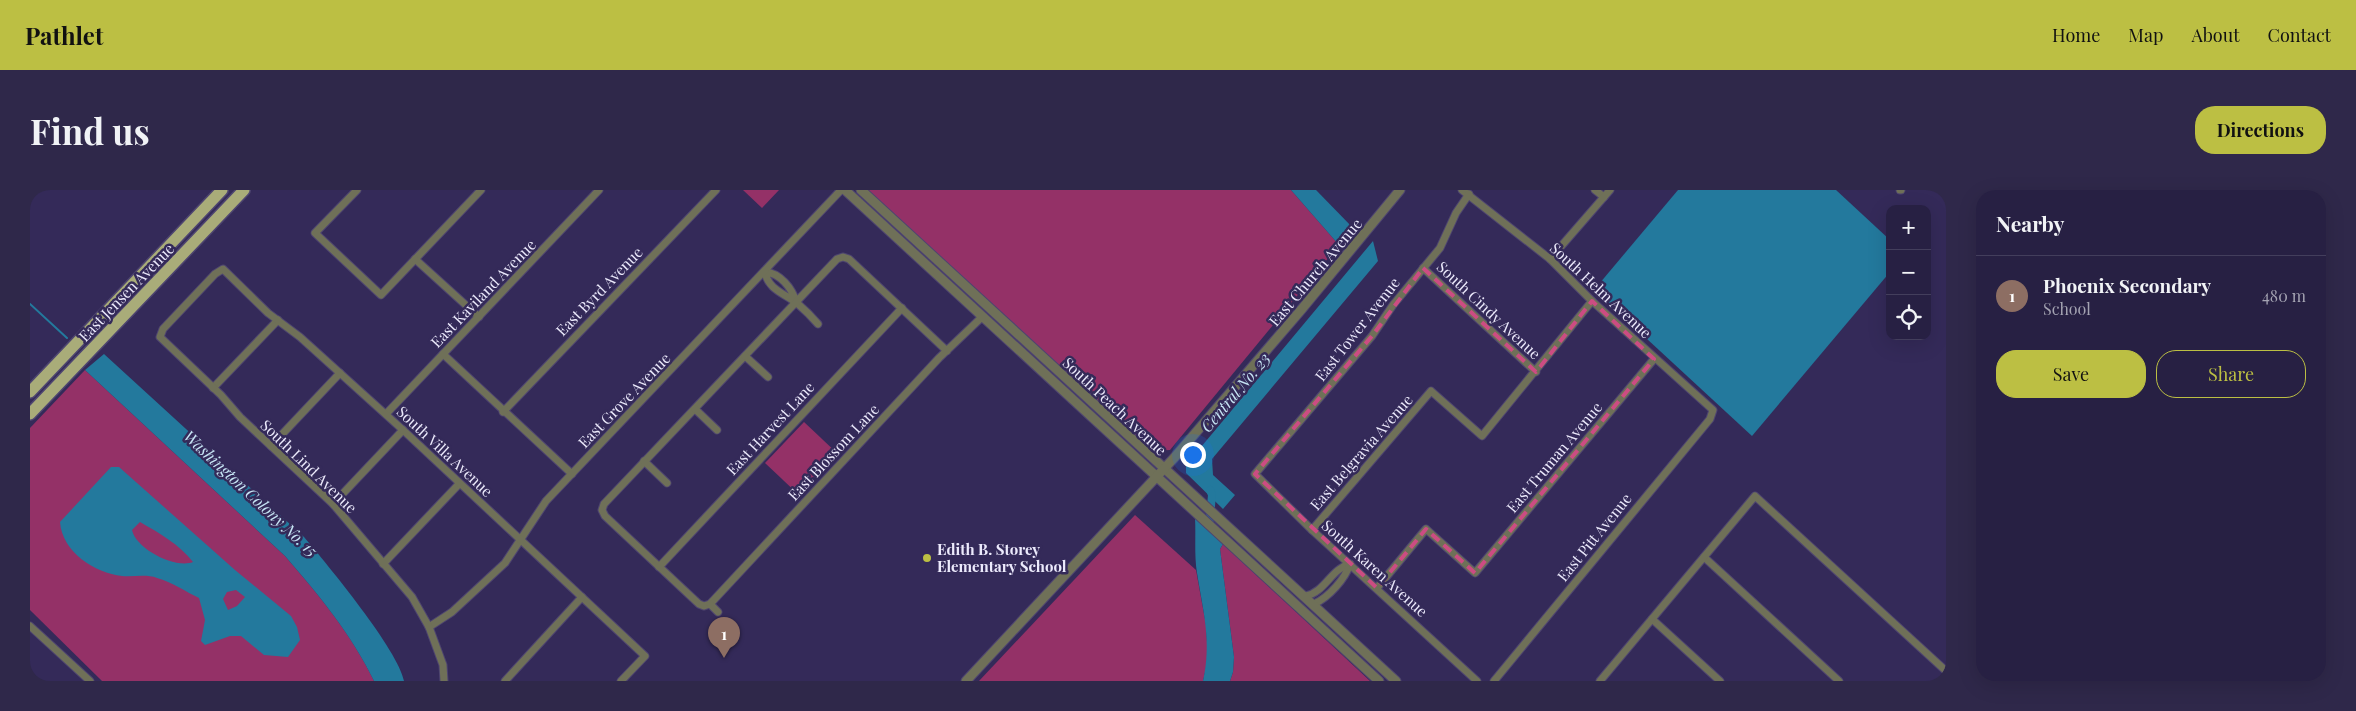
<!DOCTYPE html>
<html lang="en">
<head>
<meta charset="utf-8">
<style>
	body { margin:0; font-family:"Playfair Display",serif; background:#2f284a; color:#f1f3f6 }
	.controls { position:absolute; right:15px; top:15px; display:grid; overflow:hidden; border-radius:10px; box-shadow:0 5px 20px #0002 }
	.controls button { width:45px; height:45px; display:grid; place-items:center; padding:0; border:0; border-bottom:1px solid #433e5c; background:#272043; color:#f1f3f6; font:25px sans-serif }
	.you { position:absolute; left:1162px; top:264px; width:18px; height:18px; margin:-12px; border:4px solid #fff; border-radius:50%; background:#1a73e8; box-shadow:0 0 0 8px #1a73e833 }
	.badge { display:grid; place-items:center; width:32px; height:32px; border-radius:50%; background:#bcbf43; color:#fff; font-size:16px; font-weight:700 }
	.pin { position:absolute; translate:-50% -41px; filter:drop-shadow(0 1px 2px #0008) }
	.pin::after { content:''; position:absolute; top:26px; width:18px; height:15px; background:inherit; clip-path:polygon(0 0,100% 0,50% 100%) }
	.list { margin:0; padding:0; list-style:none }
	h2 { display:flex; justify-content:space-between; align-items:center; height:65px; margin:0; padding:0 20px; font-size:21px }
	h2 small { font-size:16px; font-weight:400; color:#a4a3b2 }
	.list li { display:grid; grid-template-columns:32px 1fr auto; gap:15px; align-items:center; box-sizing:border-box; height:80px; padding:0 20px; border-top:1px solid #433e5c }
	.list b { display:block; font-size:19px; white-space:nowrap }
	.list p { margin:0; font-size:16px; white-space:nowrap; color:#a4a3b2 }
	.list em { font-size:16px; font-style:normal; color:#a4a3b2 }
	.actions { display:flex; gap:10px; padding:15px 20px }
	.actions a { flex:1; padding:11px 0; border:1px solid #bcbf43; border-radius:20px; text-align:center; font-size:18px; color:#bcbf43 }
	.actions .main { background:#bcbf43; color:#111 }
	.icon { flex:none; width:28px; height:28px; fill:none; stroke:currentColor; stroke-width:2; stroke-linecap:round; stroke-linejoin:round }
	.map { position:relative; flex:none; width:1916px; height:491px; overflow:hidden; border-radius:20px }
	header { display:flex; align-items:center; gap:30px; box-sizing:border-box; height:70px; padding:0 25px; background:#bcbf43; color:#111 }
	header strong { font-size:24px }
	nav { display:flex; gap:28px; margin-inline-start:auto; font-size:18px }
	.intro { display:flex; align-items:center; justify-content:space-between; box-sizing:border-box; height:120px; padding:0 30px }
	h1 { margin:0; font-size:35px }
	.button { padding:12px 22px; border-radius:20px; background:#bcbf43; color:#111; font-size:18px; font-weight:700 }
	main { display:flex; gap:30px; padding:0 30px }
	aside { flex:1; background:#272043; border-radius:20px; box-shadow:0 5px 20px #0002 }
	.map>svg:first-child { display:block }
</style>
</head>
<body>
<header>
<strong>Pathlet</strong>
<nav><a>Home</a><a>Map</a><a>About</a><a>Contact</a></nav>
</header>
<div class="intro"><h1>Find us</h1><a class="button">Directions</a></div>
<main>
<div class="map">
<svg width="1916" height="491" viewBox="0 0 1916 491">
	<rect width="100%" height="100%" fill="#342a59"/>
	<g fill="#943167">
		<path d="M 713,0 L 749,0 L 732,18 Z"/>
		<path d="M 836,0 L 1261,0 L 1309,55 L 1140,260 L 1122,261 Z"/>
		<path d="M 55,180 L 255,366 C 288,404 322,445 344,491 L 72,491 L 0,420 L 0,238 Z"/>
		<path d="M 774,232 L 809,265 L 770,306 L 735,273 Z"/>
		<path d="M 1105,325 L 1166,380 L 1176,435 L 1178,469 L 1173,491 L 949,491 Z"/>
		<path d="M 1193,354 L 1340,491 L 1200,491 L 1203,482 L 1204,467 L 1190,359 Z"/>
	</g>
	<g fill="#23799d" fill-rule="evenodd">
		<path d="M 1261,0 L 1286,0 L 1324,39 L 1309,55 Z"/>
		<path d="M 1648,0 L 1806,0 L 1860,50 L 1860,82 L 1722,246 L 1564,100 Z"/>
		<path d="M 1343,51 L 1348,71 L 1182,269 L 1183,285 L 1205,305 L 1193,319 L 1156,283 L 1156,275 Z"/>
		<path d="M 74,164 L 274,347 C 297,374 369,461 374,491 L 344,491 C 322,445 288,404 255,366 L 55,180 Z"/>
		<path d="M 81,277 L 89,277 L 205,380 L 261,426 L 267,437 L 270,450 L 258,467 L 234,465 L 211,446 L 200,446 L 175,455 L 171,451 L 175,430 L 169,408 C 156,402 142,392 127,388 C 117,384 103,387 92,386 C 65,383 32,362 30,332 ZM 110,332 C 129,343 149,354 163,372 C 145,379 106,359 102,340 ZM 206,400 L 215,407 L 207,416 L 198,420 L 193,409 L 197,402 Z"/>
		<path d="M 1165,328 L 1193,354 L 1190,359 L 1204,467 L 1203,482 L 1200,491 L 1173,491 C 1182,452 1173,421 1167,383 C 1164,365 1166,345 1165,328 Z"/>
	</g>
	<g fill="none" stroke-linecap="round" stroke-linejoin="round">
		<path stroke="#23799d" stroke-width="2" d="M 0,114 L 37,148"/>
		<path stroke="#23799d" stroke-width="8" d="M 1179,338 L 1182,305 L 1180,300"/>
		<defs>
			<g id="minor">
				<path d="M 327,0 L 285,43 L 351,105 L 451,0"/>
				<path d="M 1432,0 L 1520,69 L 1562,111 L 1683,220 L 1680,229 L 1464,491"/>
				<path d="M 1565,0 L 1574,7"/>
				<path d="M 1870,0 L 1871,0"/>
				<path d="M 1439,4 L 1426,23 L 1410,58 L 1363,115 L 1342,146 L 1225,284 L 1282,340 L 1447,491"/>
				<path d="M 385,69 L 449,127"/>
				<path d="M 1520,69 L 1580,0"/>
				<path d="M 1393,78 L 1506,182"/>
				<path d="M 766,112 C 762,98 750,83 735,82 C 738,100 756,104 768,114 C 775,120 782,127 788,134"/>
				<path d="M 917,161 L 819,69 L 813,67 L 807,69 L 574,314 L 572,320 L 575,326 L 669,414 L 674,416 L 680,414 L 909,168 L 952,127"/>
				<path d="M 413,164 L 542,284"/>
				<path d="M 715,166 L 738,187"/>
				<path d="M 183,198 L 248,130"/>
				<path d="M 665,219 L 687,240"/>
				<path d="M 473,222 L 686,0"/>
				<path d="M 356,224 L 569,0"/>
				<path d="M 241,256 L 310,183"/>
				<path d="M 614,271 L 637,293"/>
				<path d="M 303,314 L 373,240"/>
				<path d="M 1282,340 L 1401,201 L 1452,246 L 1562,111"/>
				<path d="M 1674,367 L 1809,491"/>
				<path d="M 353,374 L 429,294"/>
				<path d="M 629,377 L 872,118"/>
				<path d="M 1347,398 L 1396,339 L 1445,383 L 1624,169"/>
				<path d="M 1276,406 C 1295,402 1301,379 1320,374"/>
				<path d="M 680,414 L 688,422"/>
				<path d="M 1284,414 C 1299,407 1315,389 1320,374"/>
				<path d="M 1622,429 L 1690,491"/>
				<path d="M 0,436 L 60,491"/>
				<path d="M 399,437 L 422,422 L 475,373 L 516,311 L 811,0"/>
				<path d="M 414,491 L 413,475 L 399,437 L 382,407 L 303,314 L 210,227 L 191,205 L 130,147 L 133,139 L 185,84 L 193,79 L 238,123 L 270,147 L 373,240 L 615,466 L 591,491"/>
				<path d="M 475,491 L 552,407"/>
				<path d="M 1570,491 L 1725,306 L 1916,481"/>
			</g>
			<g id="tertiary">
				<path d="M 815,0 L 1349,491"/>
				<path d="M 831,0 L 1366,491"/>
				<path d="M 936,491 L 1144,268 L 1271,120 L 1370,0"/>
			</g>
			<g id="primary">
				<path d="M 0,202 L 192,0"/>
				<path d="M 0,224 L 214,0"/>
			</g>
		</defs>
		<use href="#minor" stroke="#4e4570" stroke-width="9"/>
		<use href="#tertiary" stroke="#4e4570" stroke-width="11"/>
		<use href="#primary" stroke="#4e4570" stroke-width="14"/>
		<use href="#minor" stroke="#6f7058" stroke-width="7"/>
		<use href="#tertiary" stroke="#6f7058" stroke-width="9"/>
		<use href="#primary" stroke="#a9ac79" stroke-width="11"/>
	</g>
	<path fill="none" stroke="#cc4c83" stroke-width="4" stroke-dasharray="10 6" stroke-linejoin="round" d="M 1393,78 L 1506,182 L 1562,111 L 1624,169 L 1445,383 L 1396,339 L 1347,398 L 1225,284 L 1342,146 Z"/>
	<circle fill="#bcbf43" stroke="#342a59" stroke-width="2" cx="897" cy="368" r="5"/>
	<g text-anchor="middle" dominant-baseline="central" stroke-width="5" stroke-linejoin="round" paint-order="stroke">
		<g font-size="15" fill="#eceafc" stroke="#342a59">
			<text transform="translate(1285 82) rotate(-50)">East Church Avenue</text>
			<text transform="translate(1571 100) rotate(43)">South Helm Avenue</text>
			<text transform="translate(569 101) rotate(-46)">East Byrd Avenue</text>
			<text transform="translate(96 102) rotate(-46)">East Jensen Avenue</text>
			<text transform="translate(453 103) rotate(-46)">East Kaviland Avenue</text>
			<text transform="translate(1459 120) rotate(43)">South Cindy Avenue</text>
			<text transform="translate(1327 139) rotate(-52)">East Tower Avenue</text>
			<text transform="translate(594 210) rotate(-46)">East Grove Avenue</text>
			<text transform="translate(1085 216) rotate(43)">South Peach Avenue</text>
			<text transform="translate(740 238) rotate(-47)">East Harvest Lane</text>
			<text transform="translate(415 261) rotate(43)">South Villa Avenue</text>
			<text transform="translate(803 262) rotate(-47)">East Blossom Lane</text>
			<text transform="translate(1331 262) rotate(-49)">East Belgravia Avenue</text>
			<text transform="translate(1524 267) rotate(-50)">East Truman Avenue</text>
			<text transform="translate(279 276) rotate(44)">South Lind Avenue</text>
			<text transform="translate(1564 347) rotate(-51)">East Pitt Avenue</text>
			<text transform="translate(1345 378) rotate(42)">South Karen Avenue</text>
		</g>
		<g font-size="15" font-weight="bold" fill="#eceafc" stroke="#342a59" text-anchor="start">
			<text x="907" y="359">Edith B. Storey<tspan x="907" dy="17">Elementary School</tspan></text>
		</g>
		<g font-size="16" font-style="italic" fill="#c7e5f5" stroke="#342a59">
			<text transform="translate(1205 202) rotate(-50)">Central No. 23</text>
			<text transform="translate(221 303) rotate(43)">Washington Colony No. 15</text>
		</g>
	</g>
</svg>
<div class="controls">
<button>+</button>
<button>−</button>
<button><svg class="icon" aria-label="locate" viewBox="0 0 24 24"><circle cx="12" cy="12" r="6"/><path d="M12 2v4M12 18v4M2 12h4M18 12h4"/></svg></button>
</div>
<div class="you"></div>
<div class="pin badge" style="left:694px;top:468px;background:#8d6e63">1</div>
</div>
<aside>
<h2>Nearby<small></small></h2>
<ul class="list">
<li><span class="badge" style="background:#8d6e63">1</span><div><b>Phoenix Secondary</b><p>School</p></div><em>480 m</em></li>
</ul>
<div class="actions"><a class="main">Save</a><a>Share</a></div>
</aside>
</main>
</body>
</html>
